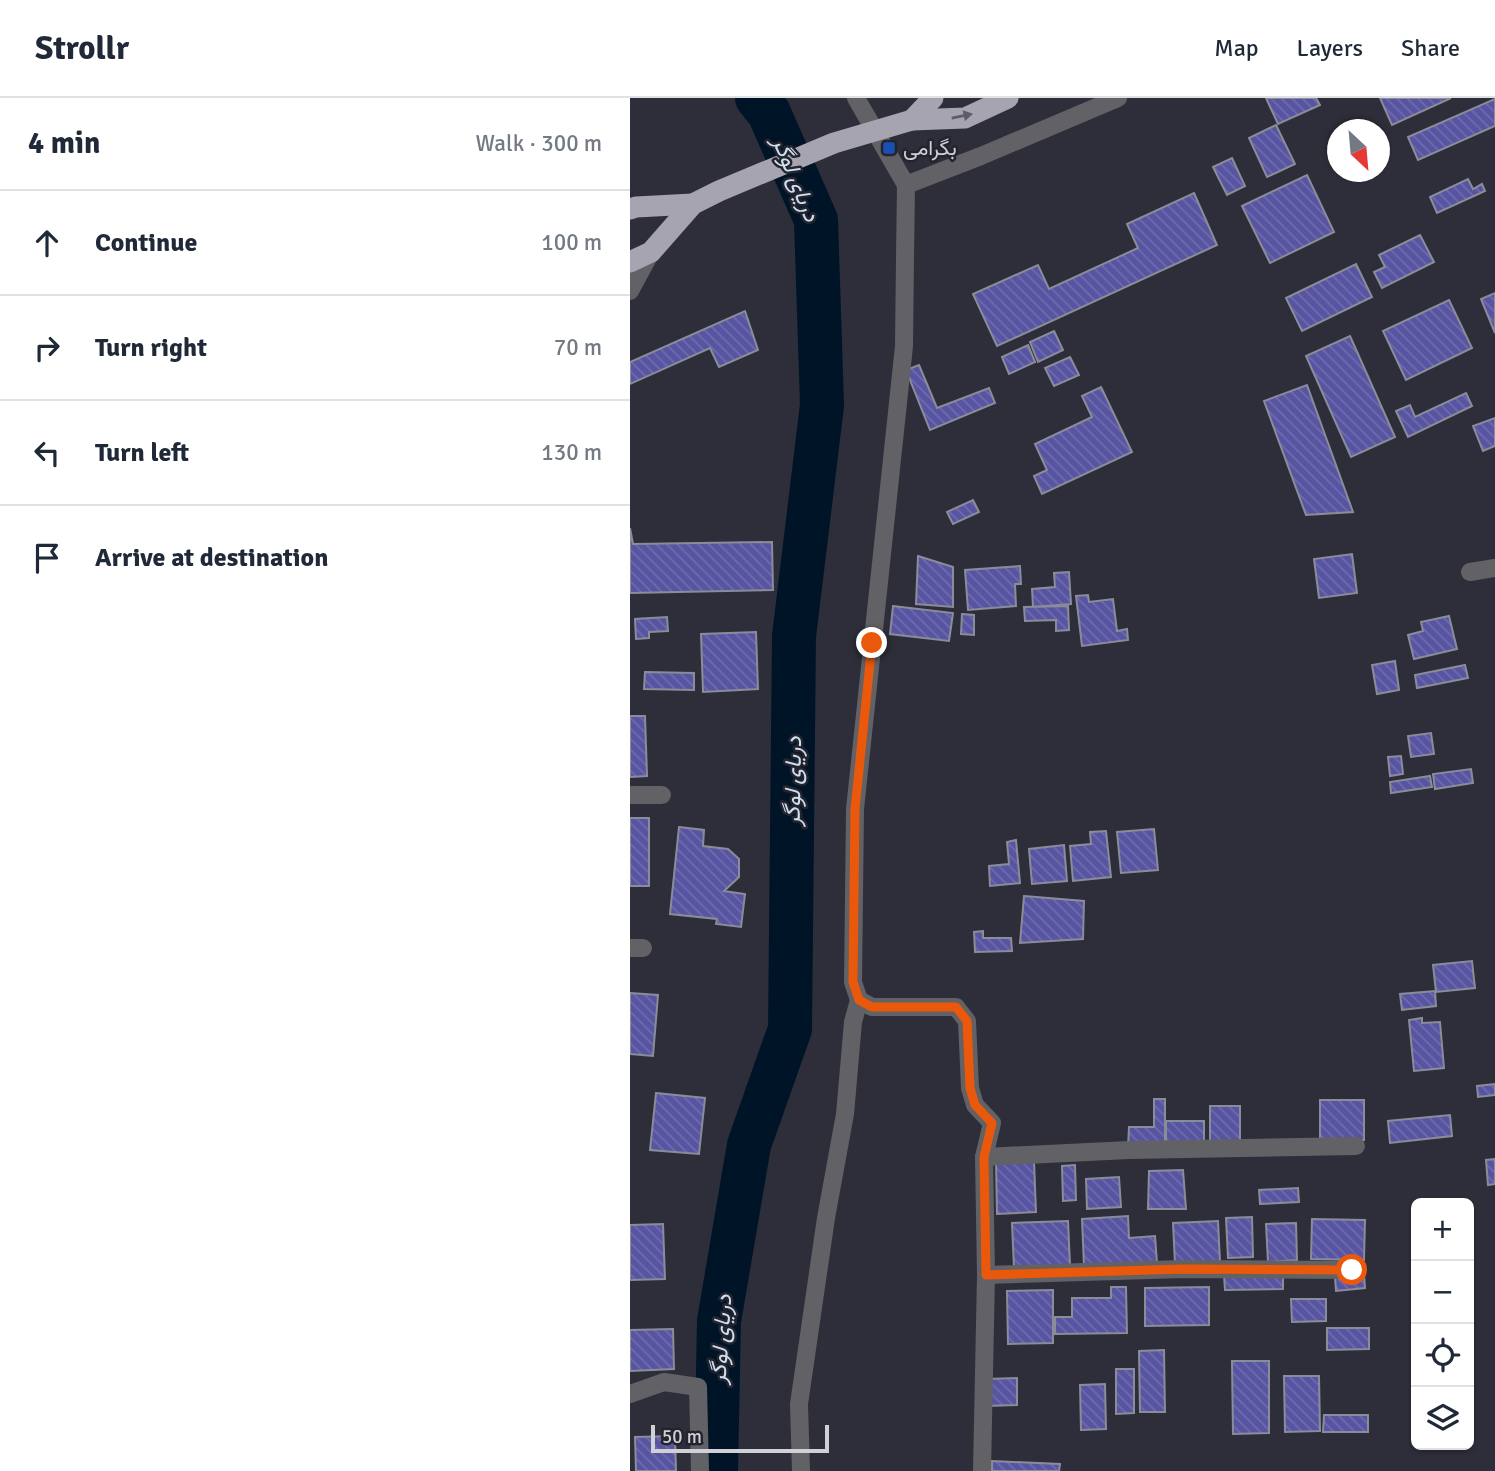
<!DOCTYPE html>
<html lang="en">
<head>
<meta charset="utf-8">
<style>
	body { margin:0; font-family:Signika,Vazirmatn,sans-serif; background:#f6f6f7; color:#1f2937 }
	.controls { position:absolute; right:21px; bottom:21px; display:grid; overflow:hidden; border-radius:10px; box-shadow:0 2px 5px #0004 }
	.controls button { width:63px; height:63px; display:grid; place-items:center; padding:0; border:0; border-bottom:2px solid #e0e1e3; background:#fff; color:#1f2937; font:35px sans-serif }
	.compass { position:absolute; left:697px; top:21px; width:63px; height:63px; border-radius:50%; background:#fff; box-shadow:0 2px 5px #0004; rotate:154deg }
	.scale { position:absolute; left:21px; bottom:18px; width:178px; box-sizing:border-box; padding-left:7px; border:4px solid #d0d1d7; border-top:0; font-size:19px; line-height:24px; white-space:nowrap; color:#d0d1d7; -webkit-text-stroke:5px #24242e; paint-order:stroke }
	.stop { position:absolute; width:21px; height:21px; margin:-16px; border:5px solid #ea580c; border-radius:50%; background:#fff }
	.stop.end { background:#ea580c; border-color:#fff; box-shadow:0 2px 7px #0008 }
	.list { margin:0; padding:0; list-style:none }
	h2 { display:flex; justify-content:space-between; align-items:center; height:91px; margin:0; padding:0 28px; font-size:30px }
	h2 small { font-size:23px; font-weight:400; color:#747a83 }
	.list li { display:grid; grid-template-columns:46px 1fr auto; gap:21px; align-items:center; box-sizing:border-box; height:105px; padding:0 28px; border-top:2px solid #e0e1e3 }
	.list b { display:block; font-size:26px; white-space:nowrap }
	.list em { font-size:23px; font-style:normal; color:#747a83 }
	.icon { flex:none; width:38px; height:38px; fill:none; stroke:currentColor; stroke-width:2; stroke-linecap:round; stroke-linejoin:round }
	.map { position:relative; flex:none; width:865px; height:1373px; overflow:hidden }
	header { display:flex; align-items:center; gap:42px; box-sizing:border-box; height:98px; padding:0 35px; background:#fff; border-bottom:2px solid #e0e1e3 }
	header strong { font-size:33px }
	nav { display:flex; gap:38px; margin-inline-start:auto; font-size:24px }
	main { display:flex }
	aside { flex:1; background:#fff }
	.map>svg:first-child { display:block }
</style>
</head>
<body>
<header>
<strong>Strollr</strong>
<nav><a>Map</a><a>Layers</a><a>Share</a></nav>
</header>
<main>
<aside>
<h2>4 min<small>Walk · 300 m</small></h2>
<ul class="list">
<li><svg class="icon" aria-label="ahead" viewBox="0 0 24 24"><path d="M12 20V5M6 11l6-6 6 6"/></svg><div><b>Continue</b></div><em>100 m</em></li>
<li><svg class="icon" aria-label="right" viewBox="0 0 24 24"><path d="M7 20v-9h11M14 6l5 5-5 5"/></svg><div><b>Turn right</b></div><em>70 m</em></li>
<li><svg class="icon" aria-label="left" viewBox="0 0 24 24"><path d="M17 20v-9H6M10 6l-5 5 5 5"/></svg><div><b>Turn left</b></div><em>130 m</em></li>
<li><svg class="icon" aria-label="arrive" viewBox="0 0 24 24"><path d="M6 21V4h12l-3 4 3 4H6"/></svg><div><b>Arrive at destination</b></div></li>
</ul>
</aside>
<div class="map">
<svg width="865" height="1373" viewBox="0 0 865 1373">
	<defs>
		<pattern id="building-back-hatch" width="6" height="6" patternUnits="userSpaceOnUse" patternTransform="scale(1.75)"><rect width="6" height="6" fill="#5754a1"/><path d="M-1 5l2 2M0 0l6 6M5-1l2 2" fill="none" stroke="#6e6cad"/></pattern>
	</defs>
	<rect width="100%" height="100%" fill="#2d2e39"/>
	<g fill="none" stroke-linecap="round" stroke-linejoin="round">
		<path stroke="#001427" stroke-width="44" d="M 86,1373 L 89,1223 L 119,1047 L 160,931 L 164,538 L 192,307 L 186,122 L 139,15 L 127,0"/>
	</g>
	<g fill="url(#building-back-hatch)" stroke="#8b8c99" stroke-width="2">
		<path d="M 636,0 L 686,0 L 690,7 L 648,26 Z"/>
		<path d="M 750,0 L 821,0 L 762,27 Z"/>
		<path d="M 865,1 L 865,28 L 788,62 L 778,39 Z"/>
		<path d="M 646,27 L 665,66 L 637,79 L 619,40 Z"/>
		<path d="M 602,60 L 615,88 L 597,97 L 583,69 Z"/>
		<path d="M 677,77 L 704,134 L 640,165 L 612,108 Z"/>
		<path d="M 838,81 L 843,91 L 852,86 L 855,93 L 807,115 L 800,99 Z"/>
		<path d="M 564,95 L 587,147 L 367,248 L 343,196 L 408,167 L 419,191 L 508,150 L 497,126 Z"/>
		<path d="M 790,137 L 804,164 L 752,190 L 744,174 L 755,169 L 749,157 Z"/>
		<path d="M 726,166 L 742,199 L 672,233 L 656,200 Z"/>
		<path d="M 865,195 L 865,235 L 851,201 Z"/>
		<path d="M 819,202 L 842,250 L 776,282 L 753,233 Z"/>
		<path d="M 115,213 L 128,252 L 89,269 L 80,250 L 0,286 L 0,264 Z"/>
		<path d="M 424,233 L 433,252 L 408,264 L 400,244 Z"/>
		<path d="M 720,238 L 765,339 L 721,359 L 676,258 Z"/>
		<path d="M 398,247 L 405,264 L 379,276 L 372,259 Z"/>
		<path d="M 440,259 L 449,277 L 424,288 L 415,270 Z"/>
		<path d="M 289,267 L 307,310 L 359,290 L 365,305 L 300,332 L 276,272 Z"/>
		<path d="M 677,287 L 723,414 L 676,417 L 634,303 Z"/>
		<path d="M 471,289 L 502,354 L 412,396 L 404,378 L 417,372 L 405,346 L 462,319 L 452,298 Z"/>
		<path d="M 836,295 L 842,308 L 778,339 L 766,313 L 780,307 L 785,319 Z"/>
		<path d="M 865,320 L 865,348 L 853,353 L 843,328 Z"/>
		<path d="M 343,402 L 349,414 L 323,426 L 317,414 Z"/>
		<path d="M 0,430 L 3,446 L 142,444 L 143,492 L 0,495 Z"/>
		<path d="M 722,456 L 727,495 L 689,500 L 684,461 Z"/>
		<path d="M 288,458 L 323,469 L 323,509 L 286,506 Z"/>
		<path d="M 390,468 L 391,486 L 385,486 L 386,508 L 338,512 L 335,472 Z"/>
		<path d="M 439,474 L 441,506 L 403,509 L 402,491 L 425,489 L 424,475 Z"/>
		<path d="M 458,497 L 459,504 L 483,501 L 487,533 L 497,531 L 498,542 L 452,548 L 446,498 Z"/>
		<path d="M 263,508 L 323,515 L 319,543 L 260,536 Z"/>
		<path d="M 438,508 L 439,532 L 426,533 L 426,522 L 395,523 L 394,509 Z"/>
		<path d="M 332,516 L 344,517 L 344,537 L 331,536 Z"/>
		<path d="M 819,518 L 827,551 L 784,561 L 778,537 L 793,533 L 791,524 Z"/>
		<path d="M 37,519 L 38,533 L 19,534 L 19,540 L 6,541 L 5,521 Z"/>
		<path d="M 126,534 L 128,591 L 73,594 L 71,536 Z"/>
		<path d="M 765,563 L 769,592 L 747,596 L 742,567 Z"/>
		<path d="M 835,567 L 838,580 L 787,590 L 785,577 Z"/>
		<path d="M 15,574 L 64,575 L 64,592 L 14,591 Z"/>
		<path d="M 0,618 L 15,618 L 17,678 L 0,679 Z"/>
		<path d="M 801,635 L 804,656 L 781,659 L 778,638 Z"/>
		<path d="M 771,658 L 773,676 L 760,678 L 758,659 Z"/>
		<path d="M 841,671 L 843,685 L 805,691 L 803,676 Z"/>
		<path d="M 800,678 L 802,689 L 761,695 L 760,684 Z"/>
		<rect x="0" y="720" width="19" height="68"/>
		<path d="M 49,729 L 74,732 L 73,748 L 98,751 L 109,761 L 109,779 L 94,793 L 115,796 L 111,829 L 86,826 L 87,821 L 40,816 Z"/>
		<path d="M 524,731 L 528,772 L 491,775 L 487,734 Z"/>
		<path d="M 476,733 L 481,779 L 443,783 L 440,748 L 461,746 L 460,734 Z"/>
		<path d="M 386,742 L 390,785 L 360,788 L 359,768 L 379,766 L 377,744 Z"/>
		<path d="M 434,747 L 437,783 L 402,786 L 399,751 Z"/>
		<path d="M 394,798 L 454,803 L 453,841 L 390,845 Z"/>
		<path d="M 353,833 L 353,840 L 381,840 L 382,853 L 345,854 L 344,834 Z"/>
		<path d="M 842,863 L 845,890 L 806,894 L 803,867 Z"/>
		<path d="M 805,893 L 806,908 L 772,912 L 770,896 Z"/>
		<path d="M 0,895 L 28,897 L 23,958 L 0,956 Z"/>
		<path d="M 792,920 L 792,925 L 810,924 L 814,970 L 784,973 L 779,922 Z"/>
		<path d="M 865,986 L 865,997 L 848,999 L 847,988 Z"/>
		<path d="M 26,995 L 75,1000 L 69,1056 L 20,1052 Z"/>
		<path d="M 524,1001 L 535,1001 L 535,1049 L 498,1049 L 499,1029 L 524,1029 Z"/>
		<rect x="690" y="1002" width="44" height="40"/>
		<rect x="580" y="1008" width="30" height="39"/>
		<path d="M 820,1017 L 822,1038 L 760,1045 L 758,1023 Z"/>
		<rect x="536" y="1023" width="38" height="25"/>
		<path d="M 865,1061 L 865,1086 L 858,1087 L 856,1062 Z"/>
		<path d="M 404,1063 L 406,1114 L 367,1116 L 366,1064 Z"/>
		<path d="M 445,1067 L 446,1102 L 433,1103 L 432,1068 Z"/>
		<path d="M 553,1072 L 556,1111 L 518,1111 L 519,1073 Z"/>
		<path d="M 489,1079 L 491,1109 L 457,1111 L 456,1081 Z"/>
		<path d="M 668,1090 L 669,1104 L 630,1106 L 629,1092 Z"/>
		<path d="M 498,1118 L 499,1140 L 525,1138 L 527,1165 L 454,1168 L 452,1121 Z"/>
		<path d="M 622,1119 L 623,1159 L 598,1160 L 596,1120 Z"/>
		<path d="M 682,1121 L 735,1122 L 734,1162 L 681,1161 Z"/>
		<path d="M 438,1123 L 440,1167 L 384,1170 L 382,1125 Z"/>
		<path d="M 588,1123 L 590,1164 L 545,1166 L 543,1125 Z"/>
		<path d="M 666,1125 L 667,1162 L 638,1164 L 636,1126 Z"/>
		<path d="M 33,1126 L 35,1181 L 0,1182 L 0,1127 Z"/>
		<path d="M 653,1176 L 653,1191 L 595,1192 L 594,1177 Z"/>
		<path d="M 734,1177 L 735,1190 L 706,1193 L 705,1179 Z"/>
		<path d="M 481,1189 L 496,1189 L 497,1235 L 425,1236 L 425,1219 L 442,1219 L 442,1200 L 481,1200 Z"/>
		<path d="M 579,1189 L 579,1227 L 515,1228 L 515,1190 Z"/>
		<path d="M 423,1192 L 423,1245 L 378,1246 L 377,1193 Z"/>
		<path d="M 661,1201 L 696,1201 L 696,1223 L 662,1224 Z"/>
		<path d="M 697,1230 L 739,1230 L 739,1251 L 697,1252 Z"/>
		<path d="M 43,1231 L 44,1271 L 0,1273 L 0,1232 Z"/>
		<path d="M 534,1252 L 535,1314 L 510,1314 L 509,1253 Z"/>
		<path d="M 602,1263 L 639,1263 L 639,1335 L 603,1336 Z"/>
		<path d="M 486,1271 L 504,1271 L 504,1315 L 486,1316 Z"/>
		<path d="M 654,1278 L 689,1278 L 690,1333 L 655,1334 Z"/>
		<path d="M 387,1280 L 387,1307 L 357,1308 L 356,1281 Z"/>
		<path d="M 475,1286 L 476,1331 L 451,1332 L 450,1287 Z"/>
		<path d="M 694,1317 L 738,1317 L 738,1334 L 693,1334 Z"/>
		<path d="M 45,1338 L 46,1373 L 6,1373 L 5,1339 Z"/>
		<path d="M 362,1363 L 430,1366 L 429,1373 L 362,1373 Z"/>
	</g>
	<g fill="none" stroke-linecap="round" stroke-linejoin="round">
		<g stroke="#616166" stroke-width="18">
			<path d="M 276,87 L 351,58 L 488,0"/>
			<path d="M 0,193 L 21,154"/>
			<path d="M 840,474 L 865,470"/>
			<path d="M 0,697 L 32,697"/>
			<path d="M 0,850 L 13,850"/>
			<path d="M 229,902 L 242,909 L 326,909 L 337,923 L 340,990 L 345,1007 L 362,1025 L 354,1059 L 356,1177 L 352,1373"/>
			<path d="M 354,1059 L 499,1052 L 726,1048"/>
			<path d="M 356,1177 L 554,1171 L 722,1172"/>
			<path d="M 0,1296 L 34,1284 L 68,1289 L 70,1373"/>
			<path d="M 171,1373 L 169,1306 L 196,1120 L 215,1016 L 223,924 L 229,902 L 223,884 L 225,711 L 274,248 L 275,159 L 276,87 L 226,0"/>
		</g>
		<g stroke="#a6a4b1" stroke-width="21">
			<path d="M 282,22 L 303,0"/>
			<path d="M 0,111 L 6,109 L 63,106"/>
			<path d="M 0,164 L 21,154 L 63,106 L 89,93 L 204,45 L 282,22 L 335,20 L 378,0"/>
		</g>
	</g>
	<defs><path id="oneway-solid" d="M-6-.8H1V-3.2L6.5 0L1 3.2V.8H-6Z" transform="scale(1.75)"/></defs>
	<use fill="#5e5e69" href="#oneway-solid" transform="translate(332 18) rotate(-11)"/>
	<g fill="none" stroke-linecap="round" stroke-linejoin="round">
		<path stroke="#ea580c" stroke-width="9" d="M 242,545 L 225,711 L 223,884 L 229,902 L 242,909 L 326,909 L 337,923 L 340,990 L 345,1007 L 362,1025 L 354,1059 L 356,1177 L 554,1171 L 722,1172"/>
	</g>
	<rect fill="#1a4fb4" stroke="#24242e" stroke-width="2.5" x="252" y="43" width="14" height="14" rx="3.5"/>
	<g text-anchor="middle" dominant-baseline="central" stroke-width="5" stroke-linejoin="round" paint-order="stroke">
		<g font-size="21" fill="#d0d1d7" stroke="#24242e" text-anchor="start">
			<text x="273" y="50">بگرامی</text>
		</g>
		<g font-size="23" font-style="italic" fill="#cddff0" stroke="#24242e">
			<text transform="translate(166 81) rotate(68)">دریای لوگر</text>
			<text transform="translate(163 683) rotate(-89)">دریای لوگر</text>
			<text transform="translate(91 1241) rotate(-86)">دریای لوگر</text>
		</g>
	</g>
</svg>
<div class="controls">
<button>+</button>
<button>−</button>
<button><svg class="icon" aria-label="locate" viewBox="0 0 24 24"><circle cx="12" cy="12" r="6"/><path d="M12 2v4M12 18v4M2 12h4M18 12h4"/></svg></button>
<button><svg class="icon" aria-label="layers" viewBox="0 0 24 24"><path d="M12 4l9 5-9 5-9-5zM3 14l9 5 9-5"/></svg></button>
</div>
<svg class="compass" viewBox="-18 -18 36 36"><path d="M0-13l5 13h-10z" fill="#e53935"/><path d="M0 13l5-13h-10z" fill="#747a83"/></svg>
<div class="scale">50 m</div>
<div class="stop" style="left:722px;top:1172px"></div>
<div class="stop end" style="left:242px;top:545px"></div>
</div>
</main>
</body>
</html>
